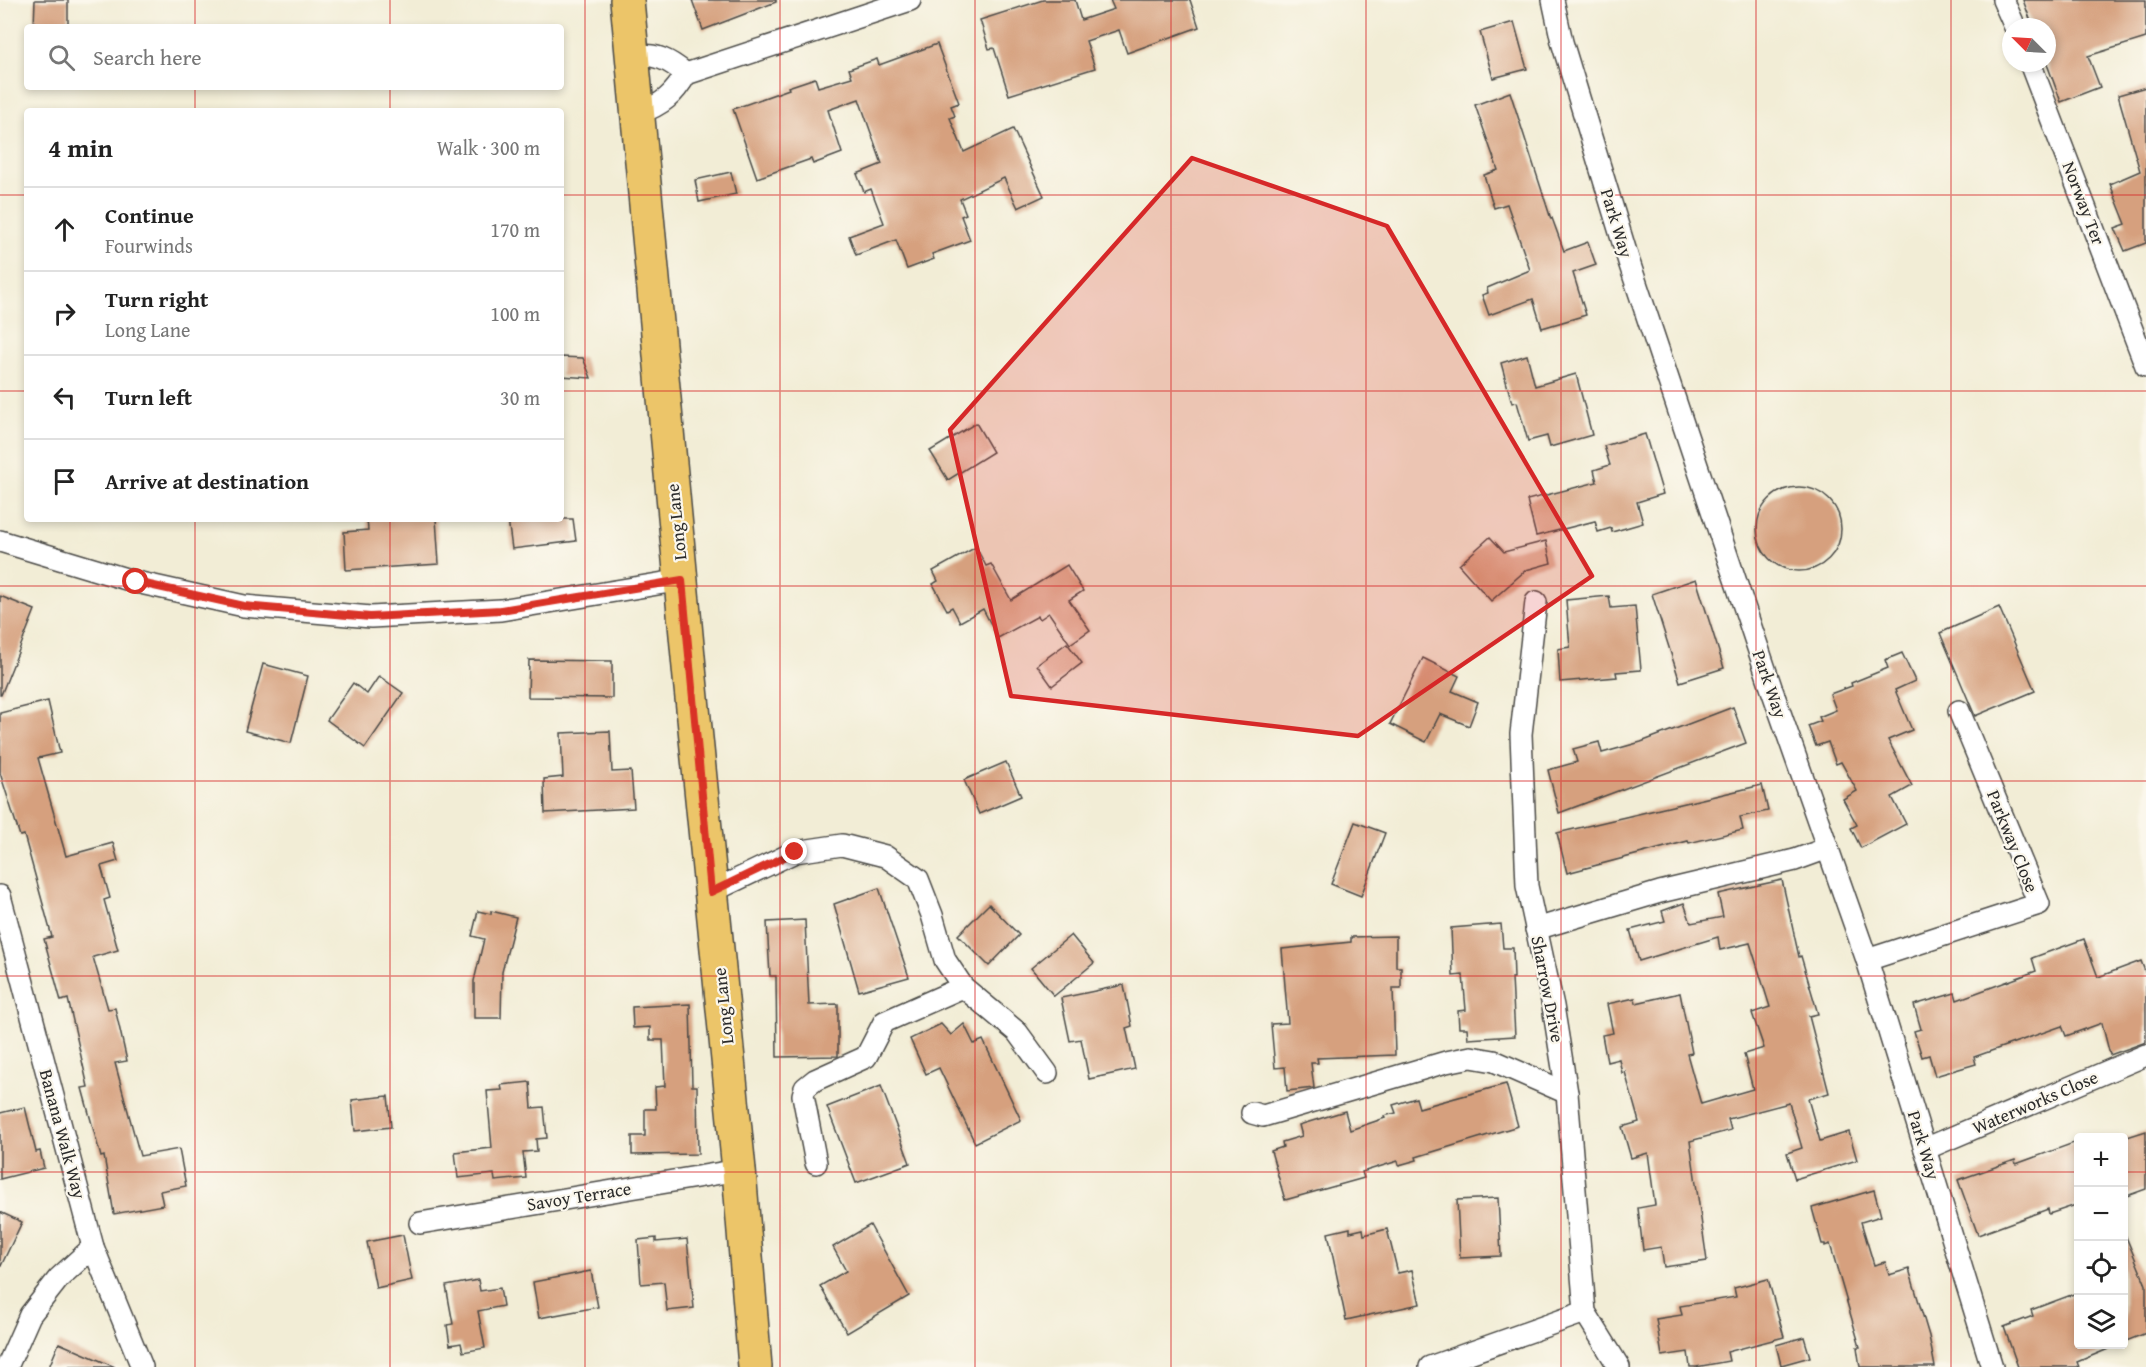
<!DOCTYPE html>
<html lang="en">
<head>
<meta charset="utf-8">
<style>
	body { margin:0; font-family:"Gentium Book Plus",serif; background:#f2f2f2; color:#222 }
	.controls { position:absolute; right:18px; bottom:18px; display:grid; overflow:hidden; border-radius:6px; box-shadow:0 3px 9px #0003 }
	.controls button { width:54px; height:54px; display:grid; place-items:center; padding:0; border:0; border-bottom:2px solid #e0e0e0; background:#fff; color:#222; font:30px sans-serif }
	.compass { position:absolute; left:2002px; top:18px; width:54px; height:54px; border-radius:50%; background:#fff; box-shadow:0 3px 9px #0003; rotate:294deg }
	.stop { position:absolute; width:18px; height:18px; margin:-14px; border:4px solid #d93025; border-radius:50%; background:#fff }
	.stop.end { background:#d93025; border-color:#fff; box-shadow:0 2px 6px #0008 }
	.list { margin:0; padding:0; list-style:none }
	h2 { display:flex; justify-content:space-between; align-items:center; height:78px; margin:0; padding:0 24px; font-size:26px }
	h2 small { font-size:20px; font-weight:400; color:#767676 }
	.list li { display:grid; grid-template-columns:39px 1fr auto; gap:18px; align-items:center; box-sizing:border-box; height:84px; padding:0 24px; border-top:2px solid #e0e0e0 }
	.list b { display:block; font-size:22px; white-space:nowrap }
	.list p { margin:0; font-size:20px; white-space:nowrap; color:#767676 }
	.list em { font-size:20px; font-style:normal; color:#767676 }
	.icon { flex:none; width:33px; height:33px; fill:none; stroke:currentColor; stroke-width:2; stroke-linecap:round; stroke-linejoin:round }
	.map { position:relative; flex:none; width:2146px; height:1367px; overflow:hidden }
	.search { position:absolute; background:#fff; box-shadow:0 3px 9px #0003; left:24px; top:24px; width:540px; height:66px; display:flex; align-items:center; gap:15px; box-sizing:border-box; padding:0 21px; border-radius:6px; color:#767676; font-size:22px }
	.panel { position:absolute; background:#fff; box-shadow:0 3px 9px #0003; left:24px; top:108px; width:540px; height:414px; border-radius:6px }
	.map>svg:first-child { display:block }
</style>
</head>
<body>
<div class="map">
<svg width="2146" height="1367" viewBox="0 0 2146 1367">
	<rect width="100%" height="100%" fill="#fbf7ec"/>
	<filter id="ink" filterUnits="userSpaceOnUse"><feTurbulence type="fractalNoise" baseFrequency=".0167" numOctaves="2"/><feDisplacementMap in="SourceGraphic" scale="12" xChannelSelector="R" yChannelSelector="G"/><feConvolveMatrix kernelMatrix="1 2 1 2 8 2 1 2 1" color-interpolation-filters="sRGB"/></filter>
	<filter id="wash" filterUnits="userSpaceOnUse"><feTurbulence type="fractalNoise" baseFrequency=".008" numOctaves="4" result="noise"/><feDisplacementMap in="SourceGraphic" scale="24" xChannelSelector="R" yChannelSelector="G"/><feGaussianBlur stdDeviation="1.35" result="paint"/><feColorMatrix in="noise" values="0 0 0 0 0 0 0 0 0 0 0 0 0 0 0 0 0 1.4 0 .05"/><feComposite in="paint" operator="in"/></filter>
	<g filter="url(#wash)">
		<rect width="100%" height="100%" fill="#f2edd6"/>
		<g id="blocks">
			<g fill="#d6a07e">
				<path d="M 35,0 L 68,0 L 68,27 L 34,27 Z"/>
				<path d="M 692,0 L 776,0 L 776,2 L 703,30 Z"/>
				<path d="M 1043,0 L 1075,0 L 1081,20 L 1114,9 L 1110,0 L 1190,0 L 1199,27 L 1127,53 L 1119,30 L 1086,41 L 1095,68 L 1009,95 L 994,48 L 989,49 L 980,20 Z"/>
				<path d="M 2023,0 L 2146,0 L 2146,38 L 2088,56 L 2100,87 L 2061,102 L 2047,64 L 2047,27 L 2033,27 Z"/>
				<path d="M 1514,22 L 1527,69 L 1493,78 L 1480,32 Z"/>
				<path d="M 937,44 L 959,103 L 951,106 L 955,116 L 950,118 L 964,152 L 1013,129 L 1044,196 L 1018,208 L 1004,178 L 960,199 L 966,214 L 961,216 L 970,240 L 932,254 L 934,259 L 907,269 L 896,240 L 856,255 L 849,236 L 884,223 L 871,189 L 864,192 L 857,174 L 882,164 L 859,99 L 828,110 L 842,153 L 813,164 L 811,159 L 757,178 L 733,109 L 789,89 L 788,87 L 815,78 L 818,87 L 852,77 L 849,69 L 877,59 L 879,65 Z"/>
				<path d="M 2146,87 L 2146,243 L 2125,251 L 2115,228 L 2126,224 L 2110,184 L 2140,171 L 2118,95 Z"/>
				<path d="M 1510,92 L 1551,219 L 1552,218 L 1564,251 L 1588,242 L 1596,265 L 1573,273 L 1586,315 L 1542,328 L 1533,299 L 1489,315 L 1482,295 L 1488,293 L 1487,288 L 1530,270 L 1507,204 L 1494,208 L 1484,175 L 1498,170 L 1475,105 Z"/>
				<path d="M 731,172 L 736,194 L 699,202 L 695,180 Z"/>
				<path d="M 1527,355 L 1535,386 L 1576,374 L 1592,435 L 1550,447 L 1547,436 L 1528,441 L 1517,402 L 1512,403 L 1501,363 Z"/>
				<path d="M 561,357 L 583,358 L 591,378 L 561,376 Z"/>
				<path d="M 976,423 L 993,452 L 948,480 L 930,451 Z"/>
				<path d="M 1645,434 L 1663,494 L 1637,502 L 1643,523 L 1612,532 L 1611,528 L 1598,532 L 1595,521 L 1536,536 L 1527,500 L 1597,482 L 1594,470 L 1610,465 L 1604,446 Z"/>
				<circle cx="1799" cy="529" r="42"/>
				<path d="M 367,519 L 436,519 L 439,564 L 346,570 L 344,532 L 368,530 Z"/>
				<path d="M 508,519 L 573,519 L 576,541 L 512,549 Z"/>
				<path d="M 1490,537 L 1504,552 L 1546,541 L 1551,563 L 1526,570 L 1491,601 L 1459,565 Z"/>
				<path d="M 976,547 L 986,566 L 991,564 L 1011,600 L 1067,565 L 1083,591 L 1069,600 L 1090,630 L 1070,644 L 1049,613 L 1040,619 L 1038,616 L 998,638 L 983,609 L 960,622 L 952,607 L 947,610 L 933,584 L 938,581 L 933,571 Z"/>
				<path d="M 1696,579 L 1724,668 L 1680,682 L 1652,594 Z"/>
				<path d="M 0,596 L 35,610 L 1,695 L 0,695 Z"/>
				<path d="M 1609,596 L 1611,608 L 1635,606 L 1641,670 L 1616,672 L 1617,677 L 1560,682 L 1558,649 L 1570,647 L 1566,600 Z"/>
				<path d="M 1999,607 L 2035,691 L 1975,716 L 1940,633 Z"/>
				<path d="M 1067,643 L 1082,663 L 1052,686 L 1037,665 Z"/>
				<path d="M 1902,653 L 1915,681 L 1895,690 L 1912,730 L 1888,740 L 1912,786 L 1892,797 L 1906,824 L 1861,848 L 1851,828 L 1857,825 L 1843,799 L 1857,791 L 1841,762 L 1836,764 L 1828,742 L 1816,746 L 1808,726 L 1821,721 L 1819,717 L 1836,710 L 1830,694 L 1852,686 L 1851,683 L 1888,668 L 1885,660 Z"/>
				<path d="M 1423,658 L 1459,676 L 1452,691 L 1478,702 L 1469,726 L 1440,714 L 1426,742 L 1390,724 Z"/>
				<path d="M 529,660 L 612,661 L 612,698 L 528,697 Z"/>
				<path d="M 263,664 L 308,676 L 291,743 L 245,731 Z"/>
				<path d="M 379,676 L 403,693 L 365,748 L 327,720 L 353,683 L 367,694 Z"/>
				<path d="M 48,701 L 60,753 L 38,758 L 66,856 L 113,843 L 118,861 L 101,866 L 110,898 L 104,900 L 118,950 L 93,957 L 108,1009 L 115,1008 L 127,1061 L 115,1063 L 140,1156 L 179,1149 L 186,1186 L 160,1191 L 163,1205 L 114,1214 L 104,1156 L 101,1157 L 82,1088 L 88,1087 L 68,999 L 61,1001 L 44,939 L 52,937 L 24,835 L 20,836 L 0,773 L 0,713 Z"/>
				<path d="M 1733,707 L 1746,743 L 1559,813 L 1548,770 L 1577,762 L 1573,749 L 1599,742 L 1602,753 L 1641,742 Z"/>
				<path d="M 610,731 L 612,772 L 631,771 L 634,808 L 545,813 L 544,779 L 563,777 L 561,733 Z"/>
				<path d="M 1006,762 L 1021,796 L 979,814 L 964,780 Z"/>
				<path d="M 1762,785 L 1768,811 L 1740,817 L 1743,830 L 1689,843 L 1688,841 L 1567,873 L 1557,833 Z"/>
				<path d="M 1355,822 L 1385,833 L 1361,896 L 1331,884 Z"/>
				<path d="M 1782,880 L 1799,957 L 1801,956 L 1818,1014 L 1809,1016 L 1829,1093 L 1808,1099 L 1820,1141 L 1849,1132 L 1857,1160 L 1795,1179 L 1787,1153 L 1802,1148 L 1789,1103 L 1728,1119 L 1731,1130 L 1690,1141 L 1707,1261 L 1664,1267 L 1661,1247 L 1643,1250 L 1638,1208 L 1655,1205 L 1648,1153 L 1631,1158 L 1622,1127 L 1639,1122 L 1625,1072 L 1622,1073 L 1619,1059 L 1607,1062 L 1602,1035 L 1613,1033 L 1607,1004 L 1635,998 L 1636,1003 L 1680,993 L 1692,1053 L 1687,1054 L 1701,1104 L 1753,1089 L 1744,1054 L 1764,1048 L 1752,1013 L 1770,1007 L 1750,943 L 1720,950 L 1718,937 L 1639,961 L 1630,930 L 1665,921 L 1662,911 L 1684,903 L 1691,923 L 1723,917 L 1718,894 Z"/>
				<path d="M 879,888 L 909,977 L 859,991 L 834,904 Z"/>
				<path d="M 989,904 L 1019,935 L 989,966 L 958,935 Z"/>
				<path d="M 478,911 L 491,914 L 491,911 L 516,917 L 502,972 L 501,1018 L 474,1018 L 474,981 L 484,939 L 472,936 Z"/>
				<path d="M 805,920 L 809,1005 L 838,1004 L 838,1056 L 777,1057 L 776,976 L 770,976 L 767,922 Z"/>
				<path d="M 1501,924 L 1503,948 L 1513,948 L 1514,978 L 1512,978 L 1515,1036 L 1468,1039 L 1467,1028 L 1459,1028 L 1458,1011 L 1466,1010 L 1463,975 L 1453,976 L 1451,928 Z"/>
				<path d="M 1071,935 L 1094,963 L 1054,996 L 1031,968 Z"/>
				<path d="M 1396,936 L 1396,967 L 1401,967 L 1401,988 L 1393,988 L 1395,1055 L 1317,1058 L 1318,1063 L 1311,1063 L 1314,1088 L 1287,1091 L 1285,1067 L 1275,1068 L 1271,1024 L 1288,1023 L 1282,949 L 1351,942 L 1351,937 Z"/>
				<path d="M 2084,939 L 2098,977 L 2141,961 L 2146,974 L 2146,1042 L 2110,1055 L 2102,1023 L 2066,1036 L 2062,1026 L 1974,1057 L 1976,1064 L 1935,1076 L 1929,1055 L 1922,1057 L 1914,1031 L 1921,1029 L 1914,1005 L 1955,993 L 1957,1000 L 2036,971 L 2032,958 Z"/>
				<path d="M 1124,985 L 1132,1026 L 1126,1028 L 1135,1069 L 1089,1079 L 1081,1039 L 1070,1041 L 1061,998 Z"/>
				<path d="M 690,1004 L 692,1086 L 697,1086 L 698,1154 L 632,1155 L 632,1136 L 645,1136 L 645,1109 L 656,1109 L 655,1087 L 665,1086 L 663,1040 L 650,1040 L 650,1027 L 633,1028 L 632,1007 Z"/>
				<path d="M 941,1024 L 951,1035 L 964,1024 L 974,1044 L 983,1040 L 1021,1120 L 975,1143 L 939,1068 L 926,1074 L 910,1039 Z"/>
				<path d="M 530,1082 L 532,1108 L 544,1107 L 547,1138 L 536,1139 L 537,1151 L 523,1152 L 526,1178 L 495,1181 L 494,1174 L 458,1178 L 455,1152 L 492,1148 L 487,1091 L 502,1090 L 501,1085 Z"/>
				<path d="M 1506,1084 L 1518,1126 L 1416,1157 L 1417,1160 L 1399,1165 L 1398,1161 L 1362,1172 L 1364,1178 L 1285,1200 L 1271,1151 L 1283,1147 L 1282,1142 L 1302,1136 L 1299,1125 L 1345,1111 L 1350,1130 L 1385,1118 L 1384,1116 L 1396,1113 L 1393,1105 L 1416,1098 L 1419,1108 Z"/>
				<path d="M 881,1086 L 910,1163 L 856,1183 L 827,1107 Z"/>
				<path d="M 388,1096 L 391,1127 L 355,1131 L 352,1100 Z"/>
				<path d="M 25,1107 L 36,1152 L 40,1151 L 44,1168 L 0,1179 L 0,1113 Z"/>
				<path d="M 2146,1131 L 2146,1189 L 2124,1197 L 2124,1138 Z"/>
				<path d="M 2079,1141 L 2079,1204 L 2049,1214 L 2048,1209 L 1978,1235 L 1958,1180 L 2015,1160 L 2016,1164 Z"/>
				<path d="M 1874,1190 L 1881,1216 L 1861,1222 L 1874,1265 L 1885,1262 L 1889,1275 L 1909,1269 L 1929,1336 L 1935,1367 L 1860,1367 L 1857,1347 L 1860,1347 L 1830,1244 L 1825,1246 L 1825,1244 L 1822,1244 L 1812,1208 Z"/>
				<path d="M 1498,1198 L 1501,1256 L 1460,1258 L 1457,1200 Z"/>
				<path d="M 0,1212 L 22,1222 L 0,1268 Z"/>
				<path d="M 870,1225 L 909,1296 L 847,1333 L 820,1286 L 846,1271 L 833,1247 Z"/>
				<path d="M 1350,1228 L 1350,1232 L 1363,1229 L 1364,1235 L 1387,1229 L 1398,1273 L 1412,1270 L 1420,1304 L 1346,1320 L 1328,1233 Z"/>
				<path d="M 2124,1232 L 2146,1285 L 2146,1333 L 2124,1342 Z"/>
				<path d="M 403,1235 L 412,1280 L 376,1288 L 367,1242 Z"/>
				<path d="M 656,1238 L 656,1242 L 687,1239 L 694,1308 L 667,1311 L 664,1282 L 641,1284 L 638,1240 Z"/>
				<path d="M 591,1271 L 598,1307 L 539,1318 L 533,1282 Z"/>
				<path d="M 1768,1279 L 1784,1337 L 1727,1352 L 1729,1361 L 1696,1367 L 1690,1367 L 1688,1352 L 1662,1356 L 1656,1319 L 1682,1315 L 1680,1306 L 1736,1297 L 1734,1288 Z"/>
				<path d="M 478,1280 L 480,1291 L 500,1288 L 503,1306 L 478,1311 L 485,1348 L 463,1352 L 461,1343 L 450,1345 L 447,1325 L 453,1324 L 446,1286 Z"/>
				<path d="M 2079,1292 L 2079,1344 L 2118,1345 L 2077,1362 L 2079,1367 L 2018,1367 L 2004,1327 L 2033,1316 L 2031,1310 Z"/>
				<path d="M 1804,1337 L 1810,1357 L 1781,1365 L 1776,1345 Z"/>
				<path d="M 59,1343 L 115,1367 L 49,1367 Z"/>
			</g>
		</g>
	</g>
	<g filter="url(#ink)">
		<use href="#blocks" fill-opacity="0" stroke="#494845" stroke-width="1.5"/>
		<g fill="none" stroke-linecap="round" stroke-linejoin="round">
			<defs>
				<g id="minor">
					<path d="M 1553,0 L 1562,42 L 1629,262 L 1772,690 L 1867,960 L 1992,1367"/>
					<path d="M 2003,0 L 2015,27"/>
					<path d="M 633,56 C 656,53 669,60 686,74"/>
					<path d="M 2030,63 L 2146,366"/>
					<path d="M 639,113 C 662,105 674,95 686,74 L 910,0"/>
					<path d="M 0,541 L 136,582 L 244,606 L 371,617 L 501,610 L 682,580"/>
					<path d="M 1536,602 L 1521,734 L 1527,886 L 1553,1006 L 1567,1093 L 1585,1312 L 1619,1367"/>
					<path d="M 711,892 L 795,852 L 842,845 L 885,856 L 918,879 L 932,915 L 945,960 L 963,987 L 1017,1032 L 1047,1073"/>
					<path d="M 0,896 L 93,1247 L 142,1367"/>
					<path d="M 1536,929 L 1660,892 L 1795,860 L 1828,848"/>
					<path d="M 1867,960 L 2039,904 L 1959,711"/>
					<path d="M 1252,1113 L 1263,1116 L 1446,1062 L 1471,1057 L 1494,1061 L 1567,1093"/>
					<path d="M 1925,1149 L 2146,1055"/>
					<path d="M 816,1163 L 803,1095 L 805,1088 L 815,1080 L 866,1057 L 884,1022 L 963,987"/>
					<path d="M 420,1223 L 739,1170"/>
					<path d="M 7,1367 L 30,1315 L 59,1278 L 93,1247"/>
					<path d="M 1430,1367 L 1585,1312"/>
				</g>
				<path id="primary" d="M 627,0 L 690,678 L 739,1170 L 755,1367"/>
			</defs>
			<use href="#minor" stroke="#494845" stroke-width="24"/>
			<use href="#primary" stroke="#494845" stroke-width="36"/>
			<use href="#minor" stroke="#fff" stroke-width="21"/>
			<use href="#primary" stroke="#ecc569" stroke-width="33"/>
		</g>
	</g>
	<g fill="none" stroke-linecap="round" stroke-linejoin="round" filter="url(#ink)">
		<path stroke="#d93025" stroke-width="8" d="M 136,582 L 244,606 L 370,617 L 501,610 L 682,580 L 711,892 L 795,852"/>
	</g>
	<path fill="#d62828" fill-opacity="0.2" stroke="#d62828" stroke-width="4.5" stroke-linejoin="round" d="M 1192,158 L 1387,226 L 1592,576 L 1358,736 L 1011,696 L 950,430 Z"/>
	<path fill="none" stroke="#d62828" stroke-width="1.5" stroke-opacity="0.55" d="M 195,0 L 195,27M 390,0 L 390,27M 585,0 L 585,1367M 780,0 L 780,1367M 975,0 L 975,1367M 1171,0 L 1171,1367M 1366,0 L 1366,1367M 1561,0 L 1561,1367M 1756,0 L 1756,1367M 1951,0 L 1951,1367M 195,87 L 195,111M 390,87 L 390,111M 0,195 L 27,195M 561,195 L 2146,195M 0,391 L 27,391M 561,391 L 2146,391M 195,519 L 195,1367M 390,519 L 390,1367M 0,586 L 2146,586M 0,781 L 2146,781M 0,976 L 2146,976M 0,1172 L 2078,1172M 2124,1172 L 2146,1172"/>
	<g text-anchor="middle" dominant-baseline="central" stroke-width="4.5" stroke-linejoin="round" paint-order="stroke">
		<g font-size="18" fill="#2b2b2b" stroke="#fbf7ec">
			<text transform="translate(2084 203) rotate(69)">Norway Ter</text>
			<text transform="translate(1617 223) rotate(73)">Park Way</text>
			<text transform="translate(676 522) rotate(-96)">Long Lane</text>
			<text transform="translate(1770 684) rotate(71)">Park Way</text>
			<text transform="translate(2013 841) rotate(68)">Parkway Close</text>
			<text transform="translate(1548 989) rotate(79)">Sharrow Drive</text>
			<text transform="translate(723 1006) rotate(-96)">Long Lane</text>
			<text transform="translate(2035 1102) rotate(-23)">Waterworks Close</text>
			<text transform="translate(63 1134) rotate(75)">Banana Walk Way</text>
			<text transform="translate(1924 1145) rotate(73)">Park Way</text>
			<text transform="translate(579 1196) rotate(-9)">Savoy Terrace</text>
		</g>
	</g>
</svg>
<div class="controls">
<button>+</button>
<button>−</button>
<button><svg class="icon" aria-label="locate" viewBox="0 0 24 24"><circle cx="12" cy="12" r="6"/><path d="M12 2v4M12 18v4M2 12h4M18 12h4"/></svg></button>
<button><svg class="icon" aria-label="layers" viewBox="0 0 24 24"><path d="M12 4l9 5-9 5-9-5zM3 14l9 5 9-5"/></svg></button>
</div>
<svg class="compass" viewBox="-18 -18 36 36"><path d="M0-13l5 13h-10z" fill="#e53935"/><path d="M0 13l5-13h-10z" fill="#767676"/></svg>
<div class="stop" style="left:136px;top:582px"></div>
<div class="stop end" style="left:795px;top:852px"></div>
<div class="search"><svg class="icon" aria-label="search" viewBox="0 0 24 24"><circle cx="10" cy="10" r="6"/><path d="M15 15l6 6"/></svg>Search here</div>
<section class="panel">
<h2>4 min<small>Walk · 300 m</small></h2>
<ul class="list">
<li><svg class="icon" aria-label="ahead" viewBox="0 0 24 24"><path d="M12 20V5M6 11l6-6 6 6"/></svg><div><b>Continue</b><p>Fourwinds</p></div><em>170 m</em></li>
<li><svg class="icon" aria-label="right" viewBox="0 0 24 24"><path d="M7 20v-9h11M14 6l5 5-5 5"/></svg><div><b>Turn right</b><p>Long Lane</p></div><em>100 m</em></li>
<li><svg class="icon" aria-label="left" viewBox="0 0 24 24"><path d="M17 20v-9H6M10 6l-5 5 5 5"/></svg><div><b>Turn left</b></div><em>30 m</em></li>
<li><svg class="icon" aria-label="arrive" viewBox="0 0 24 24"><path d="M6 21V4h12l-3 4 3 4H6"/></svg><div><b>Arrive at destination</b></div></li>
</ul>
</section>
</div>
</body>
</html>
